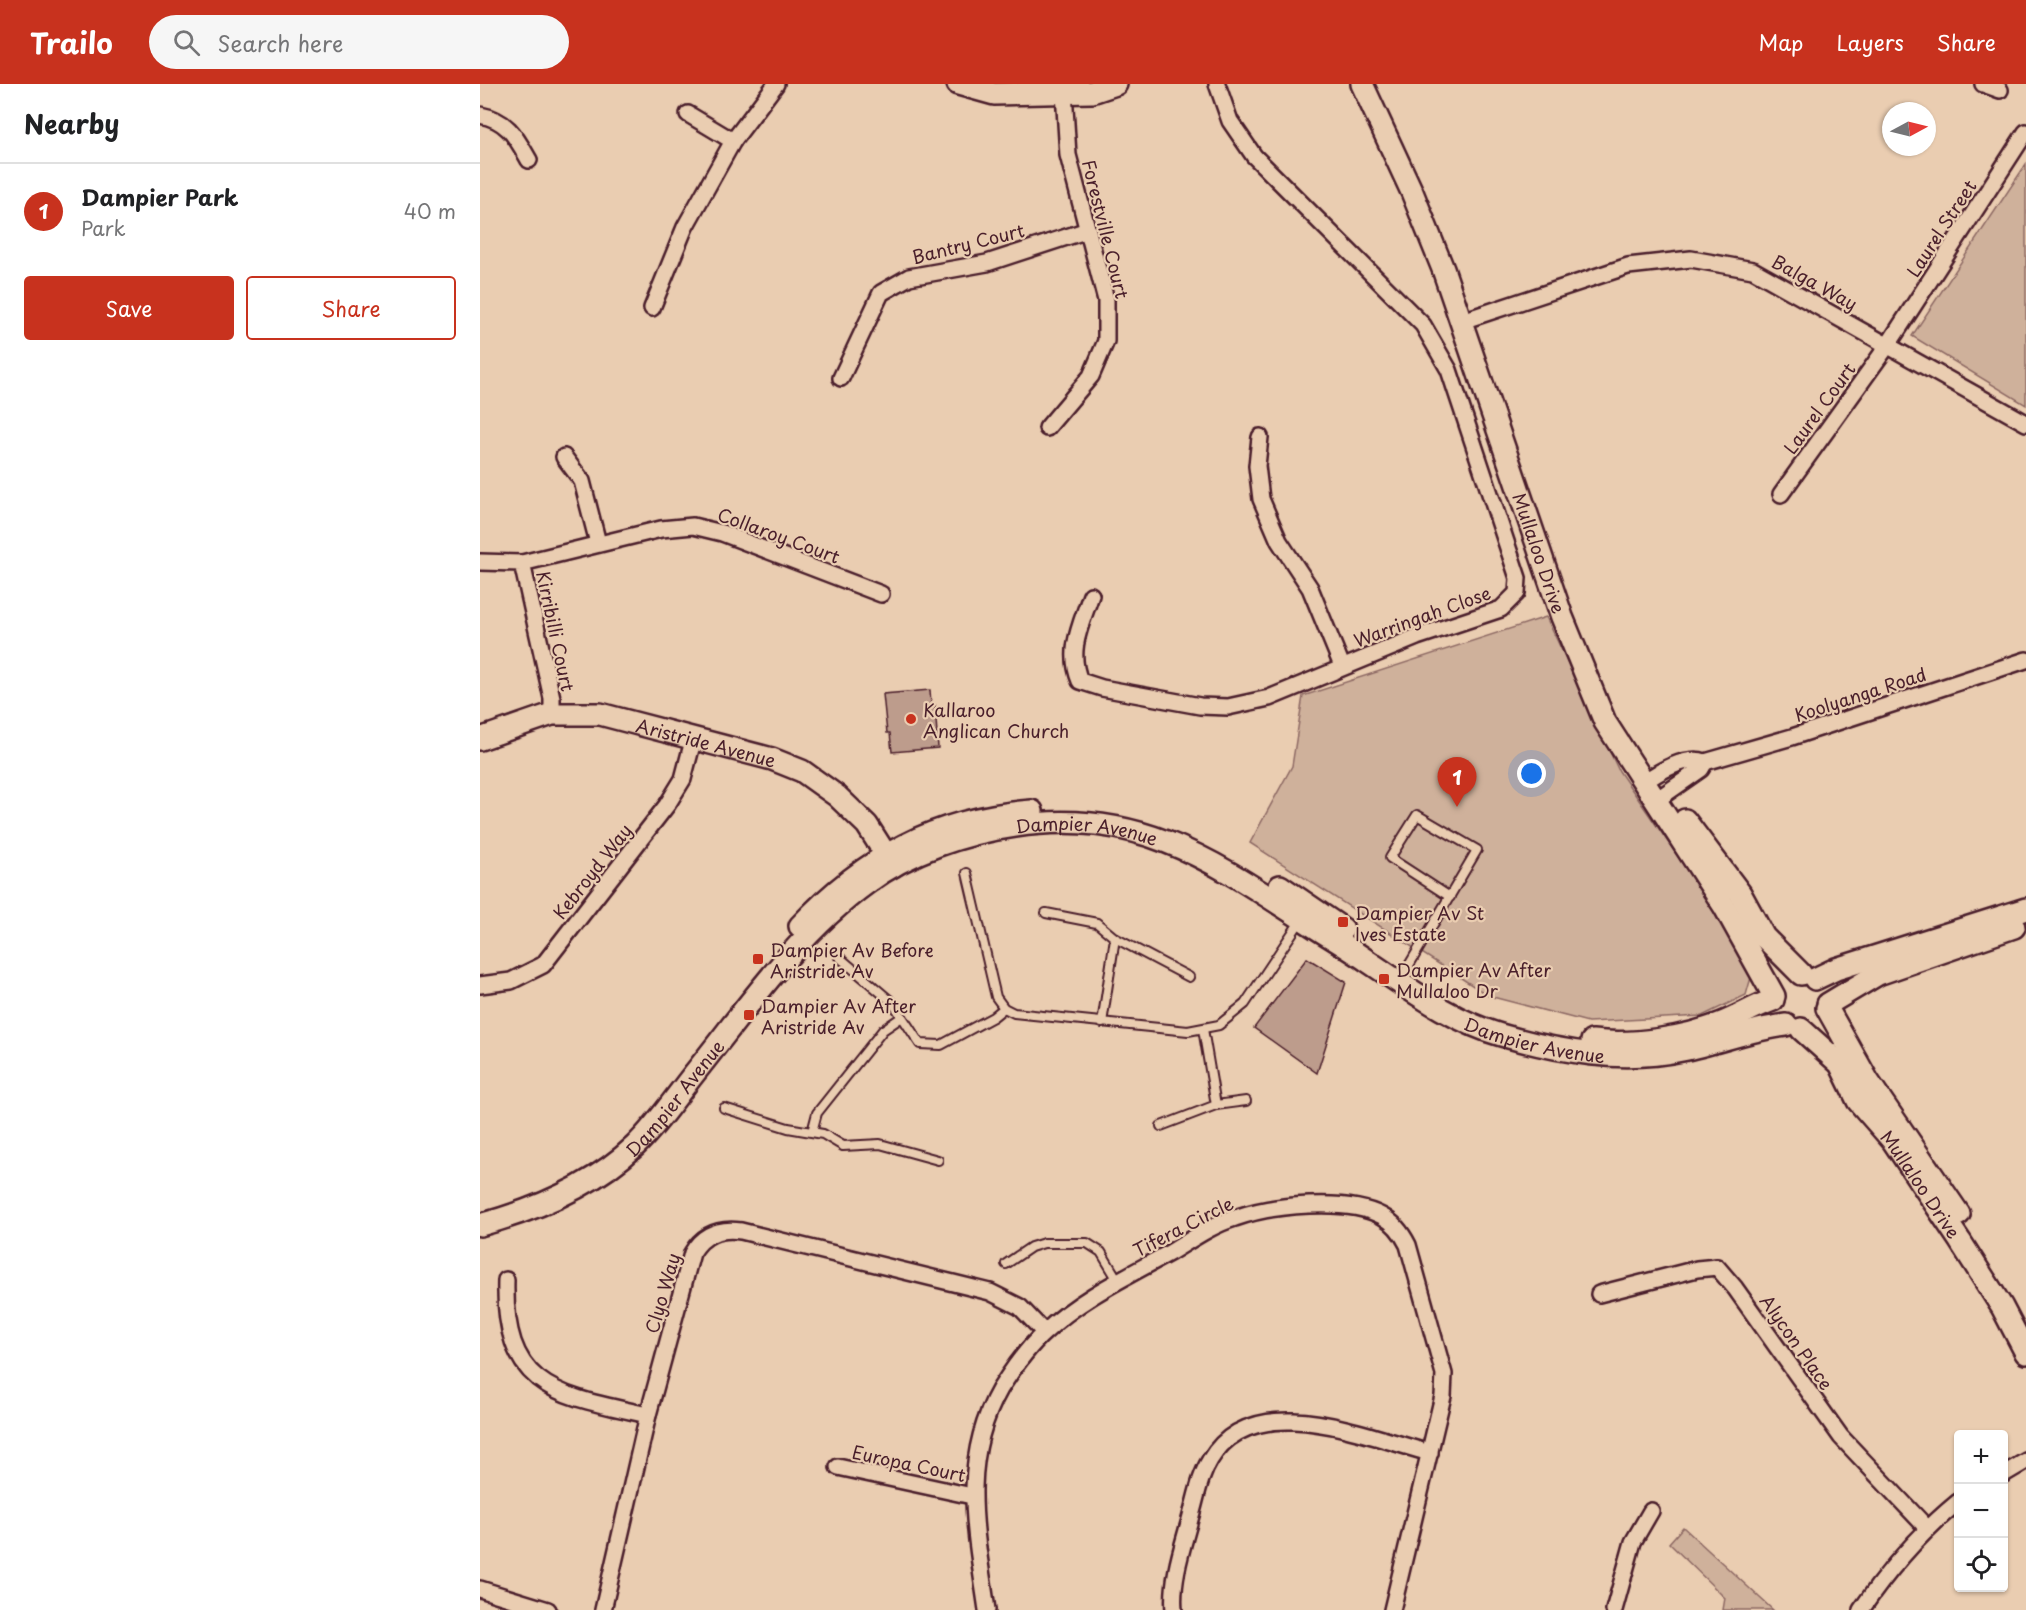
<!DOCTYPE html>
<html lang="en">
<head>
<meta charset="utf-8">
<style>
	body { margin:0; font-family:"Playpen Sans",sans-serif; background:#f6f6f6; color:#202124 }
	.controls { position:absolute; right:18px; bottom:18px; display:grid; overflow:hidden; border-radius:6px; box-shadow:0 2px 4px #0004 }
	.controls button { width:54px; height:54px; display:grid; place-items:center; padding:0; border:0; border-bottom:2px solid #e0e0e0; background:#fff; color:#202124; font:30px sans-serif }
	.compass { position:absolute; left:1402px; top:18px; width:54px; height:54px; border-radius:50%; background:#fff; box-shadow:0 2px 4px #0004; rotate:83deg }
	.you { position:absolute; left:1052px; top:690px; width:21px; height:21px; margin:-15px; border:4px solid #fff; border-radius:50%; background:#1a73e8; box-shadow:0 0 0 9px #1a73e833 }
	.badge { display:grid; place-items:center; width:39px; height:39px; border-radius:50%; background:#c8321e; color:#fff; font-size:20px; font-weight:700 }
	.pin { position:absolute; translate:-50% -50px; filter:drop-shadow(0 2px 3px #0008) }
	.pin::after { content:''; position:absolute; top:32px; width:21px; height:18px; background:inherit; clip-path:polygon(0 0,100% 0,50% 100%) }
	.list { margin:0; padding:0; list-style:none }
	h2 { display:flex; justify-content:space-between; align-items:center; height:78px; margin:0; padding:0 24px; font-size:26px }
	h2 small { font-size:20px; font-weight:400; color:#757577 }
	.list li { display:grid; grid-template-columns:39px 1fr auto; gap:18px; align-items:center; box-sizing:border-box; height:96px; padding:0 24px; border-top:2px solid #e0e0e0 }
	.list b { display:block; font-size:22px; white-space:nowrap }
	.list p { margin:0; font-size:20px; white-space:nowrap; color:#757577 }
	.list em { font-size:20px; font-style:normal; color:#757577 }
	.actions { display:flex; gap:12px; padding:18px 24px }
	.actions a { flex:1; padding:14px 0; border:2px solid #c8321e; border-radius:6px; text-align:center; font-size:21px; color:#c8321e }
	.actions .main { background:#c8321e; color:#fff }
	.icon { flex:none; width:33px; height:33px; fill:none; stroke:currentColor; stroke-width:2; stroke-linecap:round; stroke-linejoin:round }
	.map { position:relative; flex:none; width:1546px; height:1526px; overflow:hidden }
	header { display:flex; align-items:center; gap:36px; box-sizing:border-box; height:84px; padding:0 30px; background:#c8321e; color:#fff }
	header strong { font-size:28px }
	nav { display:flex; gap:33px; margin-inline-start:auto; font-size:21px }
	.search { width:420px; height:54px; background:#f6f6f6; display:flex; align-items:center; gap:15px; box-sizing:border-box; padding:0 21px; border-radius:33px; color:#757577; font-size:22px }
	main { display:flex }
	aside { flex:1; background:#fff }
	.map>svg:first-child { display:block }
</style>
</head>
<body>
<header>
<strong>Trailo</strong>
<div class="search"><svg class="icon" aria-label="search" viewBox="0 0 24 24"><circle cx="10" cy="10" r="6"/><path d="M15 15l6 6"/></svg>Search here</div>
<nav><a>Map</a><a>Layers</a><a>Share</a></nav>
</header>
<main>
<aside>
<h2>Nearby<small></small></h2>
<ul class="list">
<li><span class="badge">1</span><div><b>Dampier Park</b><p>Park</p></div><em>40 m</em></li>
</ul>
<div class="actions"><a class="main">Save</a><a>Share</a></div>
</aside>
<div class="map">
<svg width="1546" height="1526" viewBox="0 0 1546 1526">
	<rect width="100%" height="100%" fill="#eacdb1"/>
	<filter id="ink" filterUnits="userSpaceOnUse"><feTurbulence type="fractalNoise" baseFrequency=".0167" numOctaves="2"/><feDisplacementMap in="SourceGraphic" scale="12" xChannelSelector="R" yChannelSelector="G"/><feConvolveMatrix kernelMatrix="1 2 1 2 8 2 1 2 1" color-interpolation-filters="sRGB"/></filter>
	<g filter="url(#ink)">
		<g fill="#cfb19b" stroke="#8c6863" stroke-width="1.5">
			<path d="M 1546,80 L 1546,321 L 1432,252 Z"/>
			<path d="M 1066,533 L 1139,687 L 1274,883 L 1266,911 L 1222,932 L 1108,938 L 1009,912 L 770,759 L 812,682 L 823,612 Z"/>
			<path d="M 1203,1443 L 1293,1526 L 1243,1526 L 1245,1514 L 1189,1459 Z"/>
		</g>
		<g fill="#bd9c8c" stroke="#4a1f2b" stroke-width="1.5">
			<path d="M 450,606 L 451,621 L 455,621 L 458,664 L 412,668 L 410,649 L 407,649 L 403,610 Z"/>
			<path d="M 827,874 L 866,898 L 837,989 L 774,944 Z"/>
		</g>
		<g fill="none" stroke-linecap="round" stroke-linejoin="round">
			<defs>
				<g id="lane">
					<path d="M 487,789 L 516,913 L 524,924 L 534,929 L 708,947 L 739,941 L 765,920 L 821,836"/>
					<path d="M 566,829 L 617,839 L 635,854 L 622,939"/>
					<path d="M 635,854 L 709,893"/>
					<path d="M 359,873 L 413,919 L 440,960 L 461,961 L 513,933 L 524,924"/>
					<path d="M 925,888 L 997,766 L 937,731 L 910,774 L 970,813"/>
					<path d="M 723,945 L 736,1021"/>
					<path d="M 244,1024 L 308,1044 L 343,1050 L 363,1062 L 400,1060 L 458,1076"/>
					<path d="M 681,1042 L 736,1021 L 766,1017"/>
					<path d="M 332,1048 L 337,1029 L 403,946 L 422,933"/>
					<path d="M 526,1180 L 551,1163 L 564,1159 L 607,1159 L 621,1168 L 639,1198"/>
				</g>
				<g id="street">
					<path d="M 1503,0 L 1520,6"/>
					<path d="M 208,30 L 253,57"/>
					<path d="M 0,31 C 28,36 36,53 49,76"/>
					<path d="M 172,224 L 205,143 L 253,57 L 296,0"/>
					<path d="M 982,237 L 1148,182 L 1211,175 L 1273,186 L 1546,339"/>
					<path d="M 361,294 L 401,209 L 429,193 L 507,179 L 608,146"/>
					<path d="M 567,344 L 611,292 L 626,257 L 626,216 L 588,71 L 584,8"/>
					<path d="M 780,353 L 777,382 L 781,415 L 799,457 L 830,504 L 862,582"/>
					<path d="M 84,373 L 102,397 L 118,459"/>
					<path d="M 1301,410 L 1408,261 L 1546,48"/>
					<path d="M 0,478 L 42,479 L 72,614 L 72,630"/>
					<path d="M 42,479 L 181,445 L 213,442 L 242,449 L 401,510"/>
					<path d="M 611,511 C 601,541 587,566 600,597 L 622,604 L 720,622 L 748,623 L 789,614 L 937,553 L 1021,525 L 1037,509 L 1038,494 L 969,286 L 943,241 L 774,72 L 750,37 L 737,0"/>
					<path d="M 1163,699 C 1178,688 1206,671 1225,678 L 1312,653 L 1546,576"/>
					<path d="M 1175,717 L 1221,685 L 1225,678"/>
					<path d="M 0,901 L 31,897 L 63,881 L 187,721 L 203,695 L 214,653"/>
					<path d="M 26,1196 C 23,1306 77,1311 168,1331"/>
					<path d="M 1119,1210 L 1217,1185 L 1237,1183 L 1255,1204 L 1361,1353 L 1447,1444"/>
					<path d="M 358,1383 L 492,1412"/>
					<path d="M 1524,1390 L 1546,1377"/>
					<path d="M 0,1505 L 68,1526"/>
					<path d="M 123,1526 L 168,1331 L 212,1169 C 223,1150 239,1144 261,1147 L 510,1208 L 540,1223 L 564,1248"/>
					<path d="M 507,1526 C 496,1449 479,1377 520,1305 C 532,1286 548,1263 565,1248 C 601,1214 648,1192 691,1168 C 711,1156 732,1141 755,1134 C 791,1121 867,1113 902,1132 C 915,1139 922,1149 928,1161 L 964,1290 L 963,1312 L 912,1526"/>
					<path d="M 694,1526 C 691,1494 704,1459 712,1428 C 717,1410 720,1392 730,1376 C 773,1302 888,1353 950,1369"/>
					<path d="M 1134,1526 L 1153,1458 L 1171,1427"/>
					<path d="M 1381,1526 C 1409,1485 1440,1449 1478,1418"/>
				</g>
				<g id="secondary">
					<path d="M 478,0 L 514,10 L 612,8 L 636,0"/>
					<path id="s1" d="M 882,0 L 932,108 L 963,185 L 1082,533 L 1125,638 L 1244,822 L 1294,912"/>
					<path id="s2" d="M 0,655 L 72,630 L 120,630 L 292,675 L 322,687 L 357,712 L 387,741 L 413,782"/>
					<path d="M 1205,736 L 1260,809 L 1284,853 L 1321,890"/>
					<path d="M 800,802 L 863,845"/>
					<path d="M 320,842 C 384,773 457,734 552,727"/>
					<path d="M 1335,895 L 1356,885 L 1546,825"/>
					<path d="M 1348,920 L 1398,890 L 1534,843"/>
					<path d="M 1347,924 L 1388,997 L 1479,1130"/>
					<path id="s3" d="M 1321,945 L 1360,980 L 1378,1017 L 1413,1057 L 1480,1157 L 1522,1223 L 1546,1269"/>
					<path d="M 1112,957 C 1153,962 1205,954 1242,939 C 1260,932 1275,922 1293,916"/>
					<path id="s4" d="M 0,1141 C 55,1126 113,1102 155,1062 C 177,1041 194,1015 213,991 C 266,925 318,849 387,799 C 428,768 484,749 535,742 C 656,724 729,774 824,836 C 845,850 868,863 889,878 C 931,906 972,937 1021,951 C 1080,968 1142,979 1202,966 C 1237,959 1271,945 1306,941"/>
				</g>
			</defs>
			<use href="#lane" stroke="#4a1f2b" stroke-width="12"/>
			<use href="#street" stroke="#4a1f2b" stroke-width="20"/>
			<use href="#secondary" stroke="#4a1f2b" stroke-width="26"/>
			<use href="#lane" stroke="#eacdb1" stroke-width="8"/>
			<use href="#street" stroke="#eacdb1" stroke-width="15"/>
			<use href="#secondary" stroke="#eacdb1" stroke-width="21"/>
		</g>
	</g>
	<g fill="#c8321e" stroke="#eacdb1" stroke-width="2">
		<circle cx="431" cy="635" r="6"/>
		<rect x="857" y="832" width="12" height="12" rx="3"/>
		<rect x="272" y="869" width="12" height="12" rx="3"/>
		<rect x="898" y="889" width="12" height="12" rx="3"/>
		<rect x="263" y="925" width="12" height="12" rx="3"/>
	</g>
	<g text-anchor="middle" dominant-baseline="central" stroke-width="4.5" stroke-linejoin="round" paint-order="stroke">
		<g font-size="18" fill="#4a1f2b" stroke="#eacdb1">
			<text transform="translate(1461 144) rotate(-57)">Laurel Street</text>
			<text transform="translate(626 145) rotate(76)">Forestville Court</text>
			<text transform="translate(488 159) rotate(-14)">Bantry Court</text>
			<text transform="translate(1335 198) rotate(29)">Balga Way</text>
			<text transform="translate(1339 324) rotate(-54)">Laurel Court</text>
			<text transform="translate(299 451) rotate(20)">Collaroy Court</text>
			<text stroke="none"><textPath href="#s1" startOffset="502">Mullaloo Drive</textPath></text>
			<text transform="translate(942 532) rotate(-20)">Warringah Close</text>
			<text transform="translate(76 547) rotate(78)">Kirribilli Court</text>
			<text transform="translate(1380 610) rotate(-18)">Koolyanga Road</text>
			<text stroke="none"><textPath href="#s2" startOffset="234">Aristride Avenue</textPath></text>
			<text stroke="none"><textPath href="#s4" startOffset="760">Dampier Avenue</textPath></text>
			<text transform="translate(112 787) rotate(-52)">Kebroyd Way</text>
			<text stroke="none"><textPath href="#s4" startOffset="1263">Dampier Avenue</textPath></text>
			<text stroke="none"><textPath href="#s4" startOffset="238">Dampier Avenue</textPath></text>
			<text stroke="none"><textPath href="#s3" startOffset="198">Mullaloo Drive</textPath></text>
			<text transform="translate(703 1142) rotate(-27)">Tifera Circle</text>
			<text transform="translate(182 1209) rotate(-74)">Clyo Way</text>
			<text transform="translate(1317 1258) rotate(55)">Alycon Place</text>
			<text transform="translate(429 1379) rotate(12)">Europa Court</text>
		</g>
		<g font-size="18" fill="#4a1f2b" stroke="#eacdb1" text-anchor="start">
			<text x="443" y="625">Kallaroo<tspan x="443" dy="21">Anglican Church</tspan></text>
			<text x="875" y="828">Dampier Av St<tspan x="875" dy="21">Ives Estate</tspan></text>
			<text x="290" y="865">Dampier Av Before<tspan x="290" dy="21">Aristride Av</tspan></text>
			<text x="916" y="885">Dampier Av After<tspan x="916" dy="21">Mullaloo Dr</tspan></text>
			<text x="281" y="921">Dampier Av After<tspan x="281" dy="21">Aristride Av</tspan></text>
		</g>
	</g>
</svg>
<div class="controls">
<button>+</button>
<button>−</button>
<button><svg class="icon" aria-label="locate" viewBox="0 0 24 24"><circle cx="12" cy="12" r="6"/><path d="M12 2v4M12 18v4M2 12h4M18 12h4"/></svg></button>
</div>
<svg class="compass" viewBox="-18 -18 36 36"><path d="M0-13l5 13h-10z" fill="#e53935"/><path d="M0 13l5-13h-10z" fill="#757577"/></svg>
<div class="you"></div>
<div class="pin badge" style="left:977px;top:723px">1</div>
</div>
</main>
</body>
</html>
